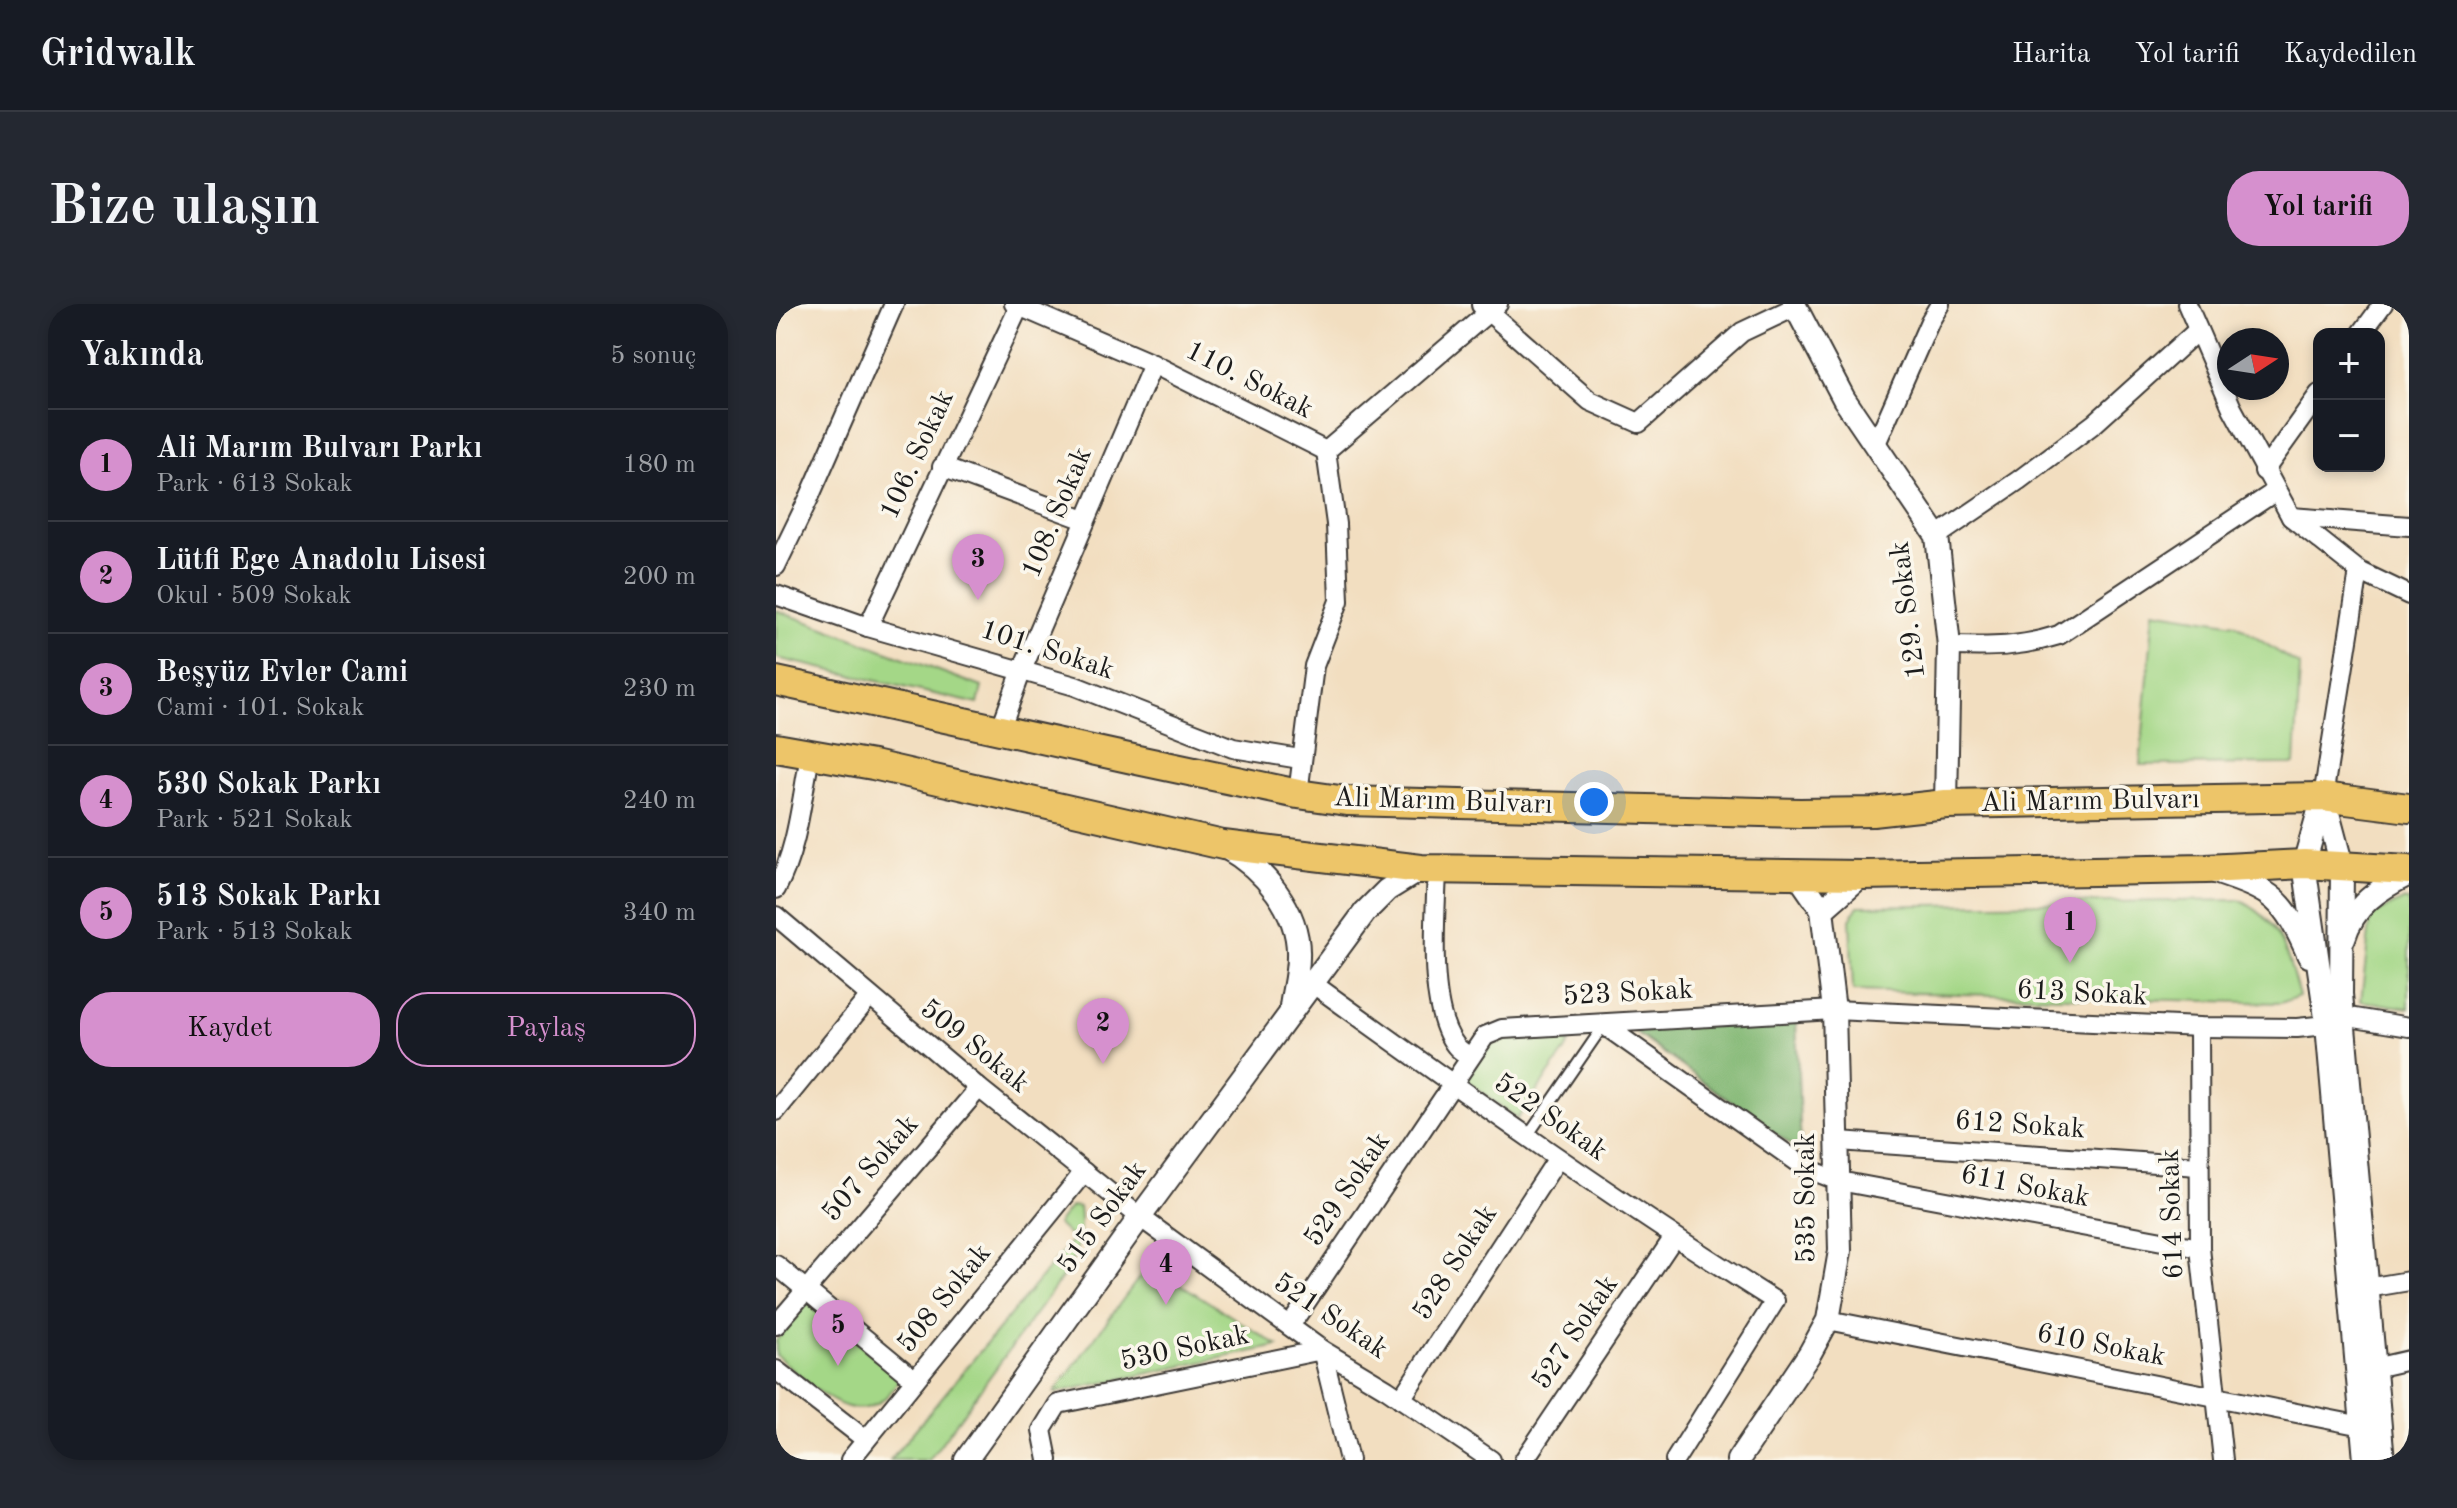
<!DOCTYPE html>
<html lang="tr">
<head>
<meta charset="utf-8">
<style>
	body { margin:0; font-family:"Old Standard TT",serif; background:#242831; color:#f1f3f6 }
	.controls { position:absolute; right:24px; top:24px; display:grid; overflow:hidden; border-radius:16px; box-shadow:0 4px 12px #0003 }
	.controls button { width:72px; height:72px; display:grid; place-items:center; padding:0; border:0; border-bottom:2px solid #363941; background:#171b24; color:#f1f3f6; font:40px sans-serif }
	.compass { position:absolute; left:1441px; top:24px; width:72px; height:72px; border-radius:50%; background:#171b24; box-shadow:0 4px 12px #0003; rotate:78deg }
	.you { position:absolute; left:818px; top:498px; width:28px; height:28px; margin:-20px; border:6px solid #fff; border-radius:50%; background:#1a73e8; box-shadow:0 0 0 12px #1a73e833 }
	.badge { display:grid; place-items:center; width:52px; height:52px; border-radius:50%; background:#d690ce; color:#111; font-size:26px; font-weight:700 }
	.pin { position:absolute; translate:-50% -66px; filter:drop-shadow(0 2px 4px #0008) }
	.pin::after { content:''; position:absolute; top:42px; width:28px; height:24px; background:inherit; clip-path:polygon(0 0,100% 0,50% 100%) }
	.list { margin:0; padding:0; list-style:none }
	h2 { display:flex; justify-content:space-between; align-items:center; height:104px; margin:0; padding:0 32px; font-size:34px }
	h2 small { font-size:26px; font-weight:400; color:#9ea1a6 }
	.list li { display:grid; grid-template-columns:52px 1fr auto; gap:24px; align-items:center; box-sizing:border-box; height:112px; padding:0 32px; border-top:2px solid #363941 }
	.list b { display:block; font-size:30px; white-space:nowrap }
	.list p { margin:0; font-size:26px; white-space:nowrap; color:#9ea1a6 }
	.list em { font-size:26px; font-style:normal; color:#9ea1a6 }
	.actions { display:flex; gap:16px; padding:24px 32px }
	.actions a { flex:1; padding:18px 0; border:2px solid #d690ce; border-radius:32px; text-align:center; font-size:28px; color:#d690ce }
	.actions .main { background:#d690ce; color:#111 }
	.map { position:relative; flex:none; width:1633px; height:1156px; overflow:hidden; border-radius:32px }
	header { display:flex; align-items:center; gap:48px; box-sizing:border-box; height:112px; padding:0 40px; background:#171b24; border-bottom:2px solid #363941 }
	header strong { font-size:38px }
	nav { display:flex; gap:44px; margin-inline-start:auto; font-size:28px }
	.intro { display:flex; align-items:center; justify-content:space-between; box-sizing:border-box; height:192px; padding:0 48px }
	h1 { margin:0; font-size:56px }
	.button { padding:20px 36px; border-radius:32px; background:#d690ce; color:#111; font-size:28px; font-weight:700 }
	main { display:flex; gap:48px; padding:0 48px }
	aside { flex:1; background:#171b24; border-radius:32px; box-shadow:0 4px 12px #0003 }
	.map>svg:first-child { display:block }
</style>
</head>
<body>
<header>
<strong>Gridwalk</strong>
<nav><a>Harita</a><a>Yol tarifi</a><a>Kaydedilen</a></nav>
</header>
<div class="intro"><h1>Bize ulaşın</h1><a class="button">Yol tarifi</a></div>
<main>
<aside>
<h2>Yakında<small>5 sonuç</small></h2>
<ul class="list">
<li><span class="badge">1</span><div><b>Ali Marım Bulvarı Parkı</b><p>Park · 613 Sokak</p></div><em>180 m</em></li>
<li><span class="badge">2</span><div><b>Lütfi Ege Anadolu Lisesi</b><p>Okul · 509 Sokak</p></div><em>200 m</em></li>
<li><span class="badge">3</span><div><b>Beşyüz Evler Cami</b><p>Cami · 101. Sokak</p></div><em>230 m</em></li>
<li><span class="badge">4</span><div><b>530 Sokak Parkı</b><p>Park · 521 Sokak</p></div><em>240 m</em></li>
<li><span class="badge">5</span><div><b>513 Sokak Parkı</b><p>Park · 513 Sokak</p></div><em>340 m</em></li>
</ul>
<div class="actions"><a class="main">Kaydet</a><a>Paylaş</a></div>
</aside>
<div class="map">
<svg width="1633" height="1156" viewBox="0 0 1633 1156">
	<rect width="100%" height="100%" fill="#fbf7ec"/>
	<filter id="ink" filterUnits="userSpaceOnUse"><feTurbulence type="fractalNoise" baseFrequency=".0125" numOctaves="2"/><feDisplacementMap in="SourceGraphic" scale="16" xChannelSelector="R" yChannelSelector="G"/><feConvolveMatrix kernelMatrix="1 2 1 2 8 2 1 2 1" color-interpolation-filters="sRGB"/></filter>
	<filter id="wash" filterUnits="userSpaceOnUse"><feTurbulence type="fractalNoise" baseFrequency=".006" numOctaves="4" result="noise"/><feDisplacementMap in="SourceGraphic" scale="32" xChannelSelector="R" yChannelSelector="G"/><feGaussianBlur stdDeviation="1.8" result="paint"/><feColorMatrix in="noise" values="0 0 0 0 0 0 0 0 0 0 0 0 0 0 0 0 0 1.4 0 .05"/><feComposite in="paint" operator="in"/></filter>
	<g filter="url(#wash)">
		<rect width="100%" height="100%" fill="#f2dec0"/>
		<g fill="#a4d787" stroke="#607a52" stroke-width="2">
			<path d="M 0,306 L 206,383 L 202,400 L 0,354 Z"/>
			<path d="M 1378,307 L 1459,320 L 1524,362 L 1519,460 L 1364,461 Z"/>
			<path d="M 1463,596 C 1507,617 1510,649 1523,692 L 1505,699 L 1077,687 L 1074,615 L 1082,602 Z"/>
			<path d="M 1627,596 L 1633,596 L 1633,704 L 1585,697 L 1595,612 Z"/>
			<path d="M 790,727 L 793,739 L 789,747 L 741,815 L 685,773 L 713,734 Z"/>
			<path d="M 295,902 L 303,903 C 306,926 303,948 290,968 L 153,1156 L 114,1156 L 297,935 L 281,920 Z"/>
			<path d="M 373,960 L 502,1042 L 278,1089 Z"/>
			<path d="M 32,997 L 124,1074 C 86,1141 38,1082 0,1051 L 0,1037 Z"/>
		</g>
		<path fill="#83b874" stroke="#506a48" stroke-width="2" d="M 1020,715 L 1025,848 L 859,728 L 864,722 Z"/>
	</g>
	<g filter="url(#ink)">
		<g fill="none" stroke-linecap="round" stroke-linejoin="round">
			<defs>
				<path id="service" d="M 751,833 L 828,721"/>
				<g id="minor">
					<path d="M 238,0 L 377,60 L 550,147"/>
					<path d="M 1411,0 L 1456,104 L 1515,213 L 1583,267 L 1633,291"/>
					<path d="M 705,1 L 814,97 L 863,119 L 966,28 L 1021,2"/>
					<path d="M 1585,30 L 1607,0"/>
					<path d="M 1099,142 L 1154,17 L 1164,0"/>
					<path d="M 166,163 L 309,216"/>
					<path d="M 1488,167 L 1543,90"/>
					<path d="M 1515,213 L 1633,222"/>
					<path d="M 1161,232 L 1243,176 L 1319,119 L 1422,26"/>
					<path d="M 0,262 L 33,194 L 118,0"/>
					<path d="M 0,291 L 92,323 L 299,382 L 457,444 L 524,455"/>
					<path d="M 92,323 L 243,3"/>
					<path d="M 1173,342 C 1215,343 1242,344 1283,331 L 1500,187"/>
					<path d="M 224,426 L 246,366 L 377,60"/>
					<path d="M 522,490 L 538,362 L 563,297 L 560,220 L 550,147 L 722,0"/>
					<path d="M 1547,493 L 1583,267"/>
					<path d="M 661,565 C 660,611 650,705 680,742 C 683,746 690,750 694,753"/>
					<path d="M 0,585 C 22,544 25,497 34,452"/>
					<path d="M 0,612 L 203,784 L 364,913 L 546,1046 L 611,1085 L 715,1156"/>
					<path d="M 526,677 L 536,679 C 688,789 840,897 999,997 L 899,1156"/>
					<path d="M 1567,712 L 1633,723"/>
					<path d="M 828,721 L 1030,864 L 1063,877 L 1424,944"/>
					<path d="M 1423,723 L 1424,944 L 1447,1156"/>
					<path d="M 0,807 L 93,693"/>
					<path d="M 1063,837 L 1422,862"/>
					<path d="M 0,961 L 139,1076"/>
					<path d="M 1591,984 L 1633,977"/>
					<path d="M 1052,1016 L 1586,1122"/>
					<path d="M 0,1021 L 203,784"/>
					<path d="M 514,1022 L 709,732 L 726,725 L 1058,706 L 1423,723 L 1521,724 L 1551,721"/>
					<path d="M 1598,1064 L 1633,1056"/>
					<path d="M 0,1066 L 90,1136"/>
					<path d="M 625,1095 L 782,854"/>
					<path d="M 74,1156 L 308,868"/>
					<path d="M 272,1156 L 266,1126 L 282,1100 L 546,1046 L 573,1156"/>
					<path d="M 748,1156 L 898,933"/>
				</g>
				<g id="tertiary">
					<path d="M 1018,0 L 1068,95 L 1161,232 L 1173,342 L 1170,500"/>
					<path d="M 1547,493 L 1528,560 L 1551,721 L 1589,1156"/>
					<path d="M 1548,494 L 1566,562 L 1565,690 L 1607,1156"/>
					<path d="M 449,543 C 487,564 524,606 522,653 C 522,670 517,687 515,703"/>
					<path d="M 1439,568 C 1499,588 1507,594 1533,652"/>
					<path d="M 1046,606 L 1086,571"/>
					<path d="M 1568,634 C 1578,601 1602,585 1633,570"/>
					<path d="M 190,1156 L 364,913 L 589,608 L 611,586 L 645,565"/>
					<path d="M 962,1156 L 1034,1049 L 1052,1016 L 1064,947 L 1058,706 L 1046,606 L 1021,570"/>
				</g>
				<g id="primary">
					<path d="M 0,377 L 366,457 L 522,490 L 571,497 L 1024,509 L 1097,508 L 1170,500 L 1547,493 L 1633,504"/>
					<path d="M 0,444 L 97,461 L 447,541 L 645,565 L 1086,571 L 1430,565 L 1528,560 L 1633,566"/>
				</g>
			</defs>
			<use href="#service" stroke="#3c3935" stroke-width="13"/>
			<use href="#minor" stroke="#3c3935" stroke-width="22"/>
			<use href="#tertiary" stroke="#3c3935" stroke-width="26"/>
			<use href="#primary" stroke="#3c3935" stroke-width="32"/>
			<use href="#service" stroke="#fff" stroke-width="9"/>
			<use href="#minor" stroke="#fff" stroke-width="18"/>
			<use href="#tertiary" stroke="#fff" stroke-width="22"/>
			<use href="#primary" stroke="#edc569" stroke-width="28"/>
		</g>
	</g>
	<g text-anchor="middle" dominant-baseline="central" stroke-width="7" stroke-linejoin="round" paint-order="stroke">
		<g font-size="28" fill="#1c1c1c" stroke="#fbf7ec">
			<text transform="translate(473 77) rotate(27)">110. Sokak</text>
			<text transform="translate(142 151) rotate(-65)">106. Sokak</text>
			<text transform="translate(282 209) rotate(-67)">108. Sokak</text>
			<text transform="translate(1133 306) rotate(-97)">129. Sokak</text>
			<text transform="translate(271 347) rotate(18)">101. Sokak</text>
			<text transform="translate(667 498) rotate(2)">Ali Marım Bulvarı</text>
			<text transform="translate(1314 498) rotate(-1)">Ali Marım Bulvarı</text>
			<text transform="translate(852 690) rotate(-3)">523 Sokak</text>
			<text transform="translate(1306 690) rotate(3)">613 Sokak</text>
			<text transform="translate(198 743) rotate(39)">509 Sokak</text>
			<text transform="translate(774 814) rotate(35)">522 Sokak</text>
			<text transform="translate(1244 822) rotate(4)">612 Sokak</text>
			<text transform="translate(95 865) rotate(-49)">507 Sokak</text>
			<text transform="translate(1249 883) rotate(11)">611 Sokak</text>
			<text transform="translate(572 886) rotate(-56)">529 Sokak</text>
			<text transform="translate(1031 894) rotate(-90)">535 Sokak</text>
			<text transform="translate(1397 910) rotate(-92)">614 Sokak</text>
			<text transform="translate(327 914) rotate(-54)">515 Sokak</text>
			<text transform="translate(680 959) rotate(-57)">528 Sokak</text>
			<text transform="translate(169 995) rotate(-51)">508 Sokak</text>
			<text transform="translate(554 1013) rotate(34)">521 Sokak</text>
			<text transform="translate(800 1029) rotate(-56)">527 Sokak</text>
			<text transform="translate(1325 1042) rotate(11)">610 Sokak</text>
			<text transform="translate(409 1045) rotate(-12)">530 Sokak</text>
		</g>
	</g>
</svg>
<div class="controls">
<button>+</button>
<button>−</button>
</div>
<svg class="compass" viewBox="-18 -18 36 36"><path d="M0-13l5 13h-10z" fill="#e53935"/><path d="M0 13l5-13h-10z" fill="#9ea1a6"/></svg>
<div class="you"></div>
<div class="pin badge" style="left:1294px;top:659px">1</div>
<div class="pin badge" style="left:327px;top:760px">2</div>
<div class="pin badge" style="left:202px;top:296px">3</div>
<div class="pin badge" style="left:390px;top:1001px">4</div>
<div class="pin badge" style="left:62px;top:1062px">5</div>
</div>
</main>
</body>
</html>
